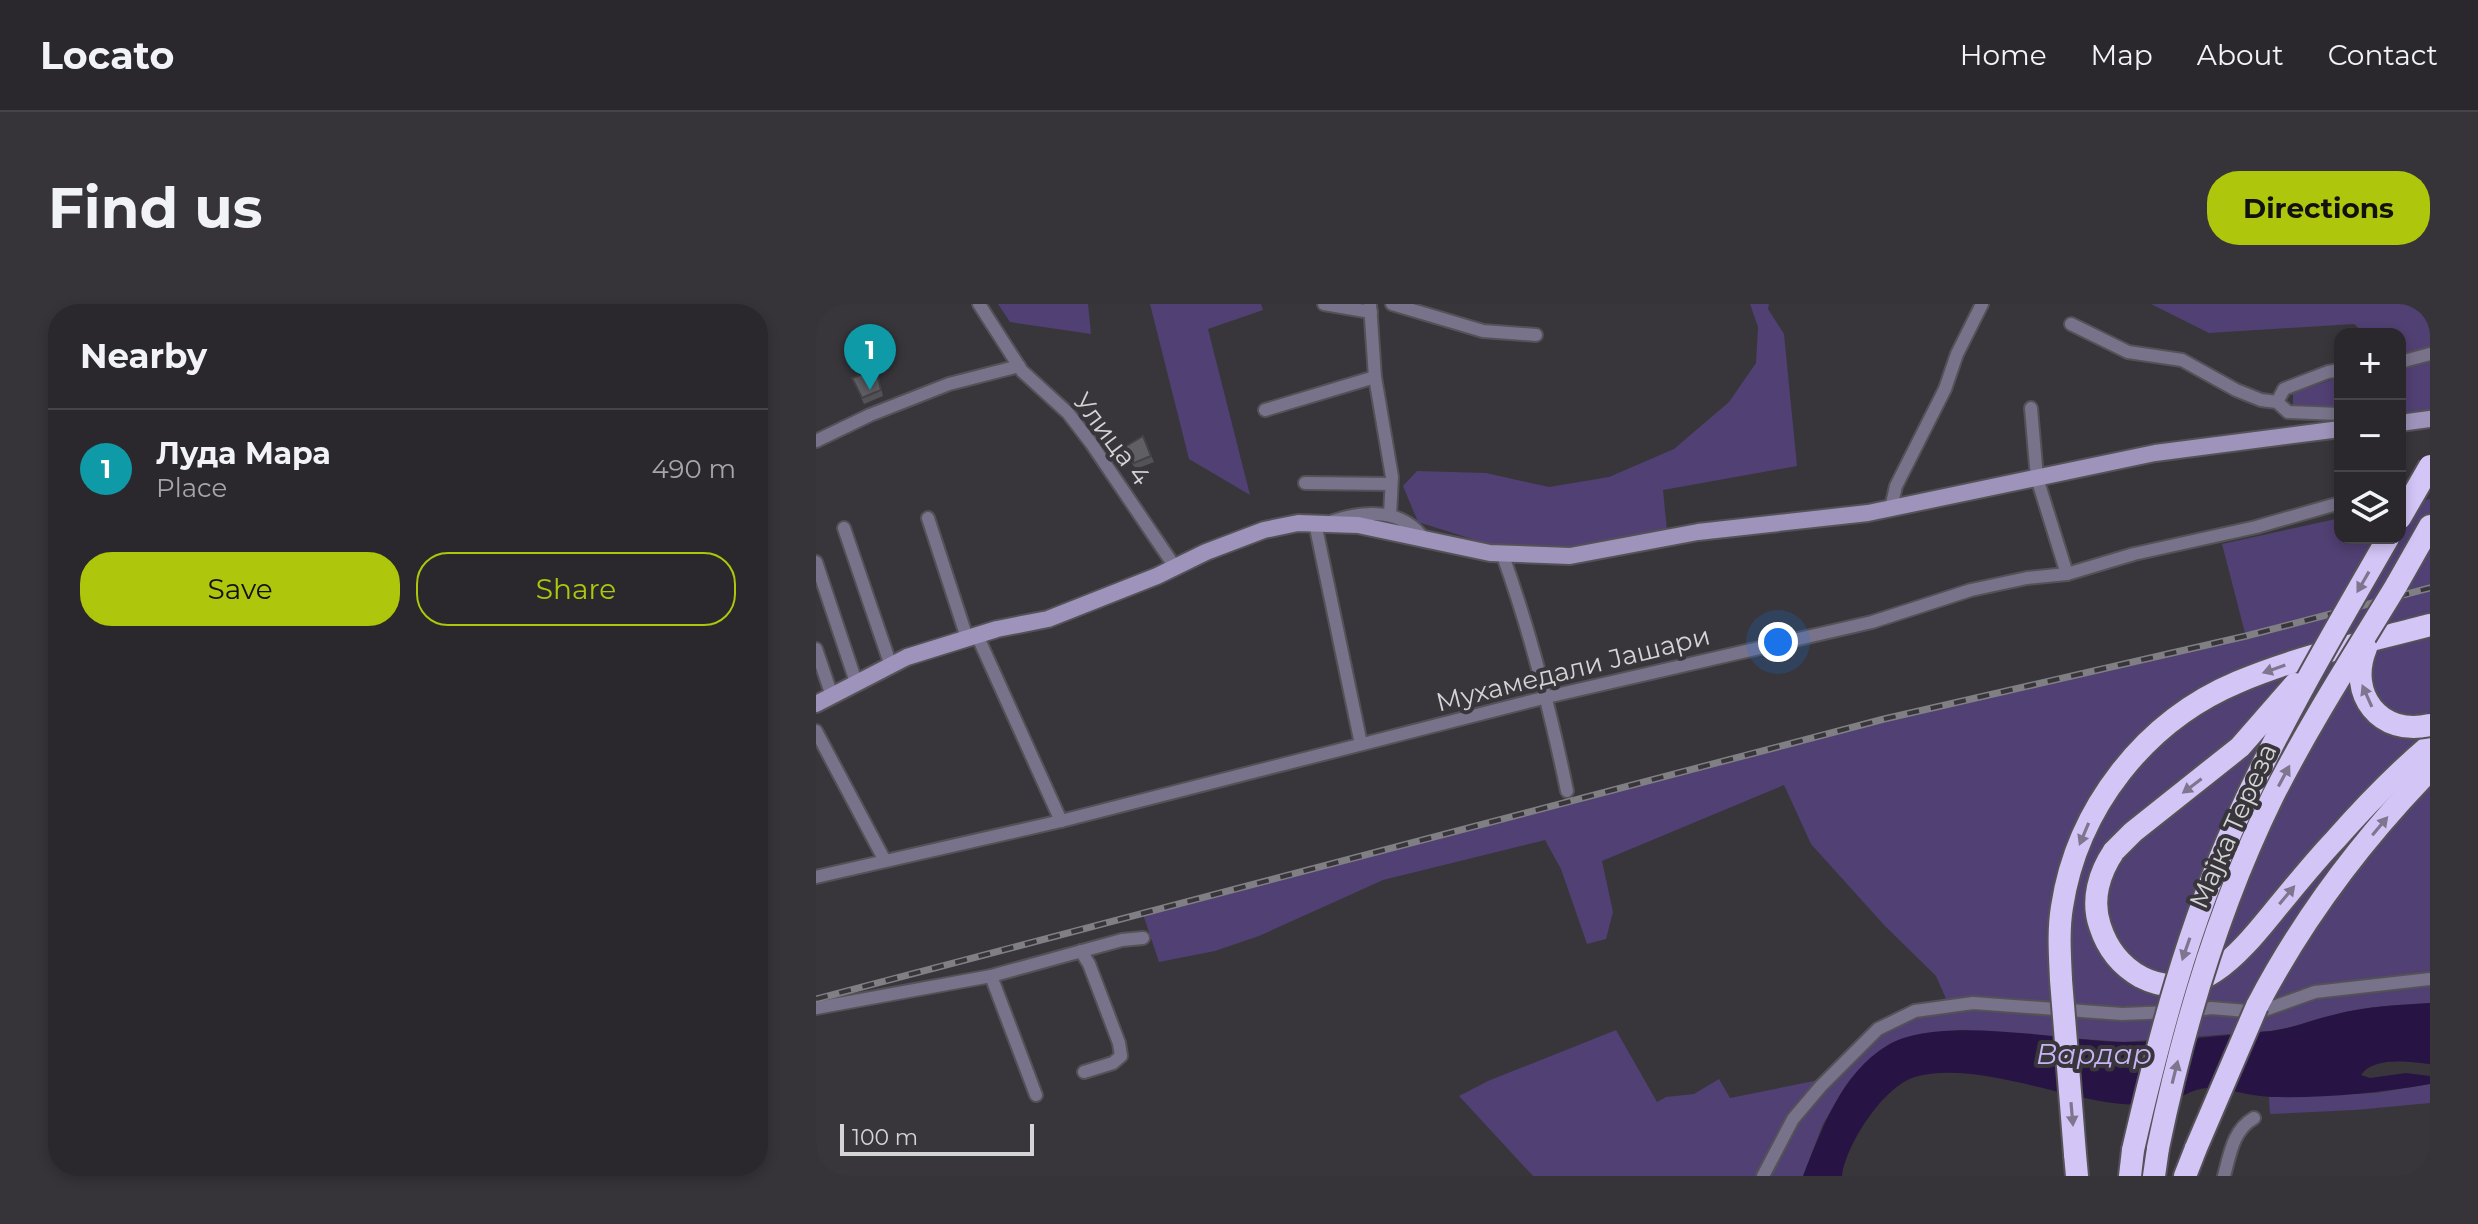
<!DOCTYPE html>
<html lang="en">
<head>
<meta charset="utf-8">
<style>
	body { margin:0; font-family:Montserrat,sans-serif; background:#363438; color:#f1f3f6 }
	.controls { position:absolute; right:24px; top:24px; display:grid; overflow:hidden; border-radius:16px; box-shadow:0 4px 12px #0003 }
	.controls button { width:72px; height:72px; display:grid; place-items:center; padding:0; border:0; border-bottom:2px solid #464448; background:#2a282c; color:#f1f3f6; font:40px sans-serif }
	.scale { position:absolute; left:24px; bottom:20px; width:194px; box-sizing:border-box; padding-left:8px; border:4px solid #d4d3d6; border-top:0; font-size:22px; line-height:28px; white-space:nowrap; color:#d4d3d6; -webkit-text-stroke:6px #38363b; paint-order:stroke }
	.you { position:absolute; left:962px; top:338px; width:28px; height:28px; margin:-20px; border:6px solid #fff; border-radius:50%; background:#1a73e8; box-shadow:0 0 0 12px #1a73e833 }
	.badge { display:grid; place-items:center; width:52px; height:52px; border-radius:50%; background:#aec60b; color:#fff; font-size:26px; font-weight:700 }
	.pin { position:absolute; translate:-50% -66px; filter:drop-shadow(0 2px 4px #0008) }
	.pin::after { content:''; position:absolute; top:42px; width:28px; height:24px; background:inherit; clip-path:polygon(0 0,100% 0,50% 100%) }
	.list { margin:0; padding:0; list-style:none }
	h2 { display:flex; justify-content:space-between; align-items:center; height:104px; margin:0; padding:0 32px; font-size:34px }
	h2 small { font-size:26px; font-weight:400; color:#a5a6a9 }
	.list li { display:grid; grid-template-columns:52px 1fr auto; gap:24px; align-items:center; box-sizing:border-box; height:120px; padding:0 32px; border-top:2px solid #464448 }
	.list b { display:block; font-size:30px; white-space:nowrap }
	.list p { margin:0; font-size:26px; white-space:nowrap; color:#a5a6a9 }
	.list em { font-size:26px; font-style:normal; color:#a5a6a9 }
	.actions { display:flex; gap:16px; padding:24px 32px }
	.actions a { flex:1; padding:18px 0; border:2px solid #aec60b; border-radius:32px; text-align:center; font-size:28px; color:#aec60b }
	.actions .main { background:#aec60b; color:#111 }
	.icon { flex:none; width:44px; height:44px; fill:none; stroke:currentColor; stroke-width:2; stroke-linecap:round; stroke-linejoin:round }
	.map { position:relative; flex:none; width:1614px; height:872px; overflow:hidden; border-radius:32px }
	header { display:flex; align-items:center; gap:48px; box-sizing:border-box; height:112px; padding:0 40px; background:#2a282c; border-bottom:2px solid #464448 }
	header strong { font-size:38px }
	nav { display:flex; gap:44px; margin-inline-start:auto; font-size:28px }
	.intro { display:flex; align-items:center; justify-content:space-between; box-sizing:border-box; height:192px; padding:0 48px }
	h1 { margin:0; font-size:56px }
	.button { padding:20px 36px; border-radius:32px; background:#aec60b; color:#111; font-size:28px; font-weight:700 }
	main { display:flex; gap:48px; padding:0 48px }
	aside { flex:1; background:#2a282c; border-radius:32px; box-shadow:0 4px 12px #0003 }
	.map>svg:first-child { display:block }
</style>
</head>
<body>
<header>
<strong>Locato</strong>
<nav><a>Home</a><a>Map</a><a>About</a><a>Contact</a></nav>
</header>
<div class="intro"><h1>Find us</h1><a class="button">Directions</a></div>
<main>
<aside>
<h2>Nearby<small></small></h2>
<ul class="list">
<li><span class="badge" style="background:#0f9aa8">1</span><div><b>Луда Мара</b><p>Place</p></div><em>490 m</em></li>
</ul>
<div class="actions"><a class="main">Save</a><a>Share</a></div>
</aside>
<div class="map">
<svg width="1614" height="872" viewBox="0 0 1614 872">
	<rect width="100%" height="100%" fill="#38363b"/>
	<g fill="#514073">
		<path d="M 182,0 L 272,0 L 275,30 L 194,18 Z"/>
		<path d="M 334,0 L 445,0 L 447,6 L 392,25 L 434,191 L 373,155 Z"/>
		<path d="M 934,0 L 953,0 L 952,5 L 968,30 L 981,162 L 847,186 L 851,227 L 746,246 L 675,241 L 602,218 L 587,182 L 601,167 L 670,169 L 733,183 L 793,173 L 858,145 L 913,98 L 940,59 L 942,23 Z"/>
		<path d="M 1335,0 L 1614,0 L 1614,122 L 1592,110 L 1584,110 L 1584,30 L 1549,30 L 1538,20 L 1393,29 Z"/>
		<path d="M 1524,73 L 1524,108 L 1477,106 L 1477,89 Z"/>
		<path d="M 1614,195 L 1614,699 C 1583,701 1552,702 1521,710 C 1498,715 1478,724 1455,727 L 1307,738 L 1145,726 L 1100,731 L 1054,754 L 1028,785 L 1007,820 L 987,872 L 717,872 L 643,792 L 672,777 L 800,726 L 841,798 L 850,793 L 878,790 L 903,775 L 914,794 L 1013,774 L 1083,713 L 1135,706 L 1120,672 L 1068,621 L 995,540 L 968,481 L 786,557 L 797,608 L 790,635 L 771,640 L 745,565 L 729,536 L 567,576 L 443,632 L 399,647 L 343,658 L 327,610 L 1068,415 L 1430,333 L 1406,240 L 1524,214 L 1524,234 L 1584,234 L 1584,201 Z"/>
		<path d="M 1614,780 L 1614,799 L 1539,806 L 1454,810 L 1453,793 L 1559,789 Z"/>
	</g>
	<path fill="#271444" d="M 1614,699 L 1614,760 C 1594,758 1558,752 1545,771 L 1554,774 L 1590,769 L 1614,772 L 1614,780 C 1562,789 1510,794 1457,793 C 1435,793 1413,784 1391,784 C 1376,785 1365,794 1351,798 C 1336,802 1312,801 1297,799 C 1240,792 1155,757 1099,773 C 1068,782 1030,840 1026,872 L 987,872 C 1006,825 1025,769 1072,741 C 1123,710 1248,737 1308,738 C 1357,738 1407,731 1455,727 C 1478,724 1498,715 1521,710 C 1552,702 1583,701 1614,699 Z"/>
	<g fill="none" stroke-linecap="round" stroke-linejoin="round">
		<defs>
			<g id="minor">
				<path d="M 163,0 L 206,67 L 252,109 L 275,139 L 359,263"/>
				<path d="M 508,0 L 555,8"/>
				<path d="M 554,0 L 559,73 L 576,173 L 574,211"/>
				<path d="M 576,0 L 667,27 L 720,31"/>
				<path d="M 1255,20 L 1312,48 L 1366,56 L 1420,86 L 1445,96 L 1461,98 L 1472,108 L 1524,110"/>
				<path d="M 1584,58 L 1614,50"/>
				<path d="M 1461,98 L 1468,85 L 1512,68 L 1524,66"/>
				<path d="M 1215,104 L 1221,174 L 1251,270"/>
				<path d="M 449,106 L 559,73"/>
				<path d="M 0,137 L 54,111 L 133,80 L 203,62"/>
				<path d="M 489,179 L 575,180"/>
				<path d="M 1075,204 L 1080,182 L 1129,85 L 1141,50 L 1166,0"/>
				<path d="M 112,214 L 151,334"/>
				<path d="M 517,217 C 550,206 587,205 608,235"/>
				<path d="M 499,219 L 545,440"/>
				<path d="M 28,224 L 75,362"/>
				<path d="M 686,249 C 715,329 734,405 751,487"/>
				<path d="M 0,258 L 40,378"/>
				<path d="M 161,331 L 245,517"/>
				<path d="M 0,345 L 16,392"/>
				<path d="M 0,427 L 68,555"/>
				<path d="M 0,573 L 245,517 L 731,393 L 1056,318 L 1155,286 L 1211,274 L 1251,270 L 1318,250 L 1440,223 L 1524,199"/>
				<path d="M 265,647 L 273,660 L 303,739 L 305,752 L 297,759 L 268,768"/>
				<path d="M 175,672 L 220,791"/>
				<path d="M 0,704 L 175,672 L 306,636 L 327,634"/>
				<path d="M 1374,707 L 1395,704 L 1443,708 L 1499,688 L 1614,675"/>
				<path d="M 947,872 L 977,815 L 1005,782 L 1062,725 L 1099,707 L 1157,699 L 1306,710 L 1355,708"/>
				<path d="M 1408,872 C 1414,850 1417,826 1438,814"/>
			</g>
			<g id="secondary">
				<path d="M 1584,119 L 1614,115"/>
				<path d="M 0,400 L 91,353 L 181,325 L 232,315 L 341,272 L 390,248 L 448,226 L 482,219 L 542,221 L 674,249 L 754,252 L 882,228 L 1052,209 L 1339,149 L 1524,125"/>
			</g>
			<g id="motorway">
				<path d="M 1580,282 L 1614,222"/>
				<path d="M 1298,547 C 1283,569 1275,596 1284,622 C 1291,644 1305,662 1325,673 C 1383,703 1427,645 1459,606 C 1479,582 1498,558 1519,536 C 1549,502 1580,470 1614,441"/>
				<path d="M 1245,676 C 1244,652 1242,627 1246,603 C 1261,504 1329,417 1422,378 C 1483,352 1550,338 1614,321"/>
				<path d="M 1441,702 C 1486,616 1546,536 1614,466"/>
				<path d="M 1259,850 L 1261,872"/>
				<path d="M 1314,872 L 1317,846"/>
				<path d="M 1338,872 L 1342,844"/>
				<path d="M 1369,872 L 1380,844"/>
			</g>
		</defs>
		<use href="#minor" stroke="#545257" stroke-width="16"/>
		<use href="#secondary" stroke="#545257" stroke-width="20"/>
		<use href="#motorway" stroke="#545257" stroke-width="26"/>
		<use href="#minor" stroke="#79728b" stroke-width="12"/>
		<use href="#secondary" stroke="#9e93ba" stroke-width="16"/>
		<use href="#motorway" stroke="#d3c5f6" stroke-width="22"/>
		<defs>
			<path id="rail" d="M 0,695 L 1068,415 L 1430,332 L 1614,284"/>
		</defs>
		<use href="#rail" stroke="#807f83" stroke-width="7"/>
		<use href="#rail" stroke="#38363b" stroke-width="4" stroke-dasharray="12" stroke-linecap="butt"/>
		<defs>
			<g id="motorway-bridge">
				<path d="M 1584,214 L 1614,162"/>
				<path d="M 1550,344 C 1531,390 1564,433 1614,421"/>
				<path d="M 1298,547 L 1317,528 L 1424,443 L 1479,380"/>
				<path d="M 1245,676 L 1259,850"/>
				<path d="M 1342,844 C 1367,723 1402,604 1457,492 C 1494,419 1538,351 1580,282"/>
				<path d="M 1380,844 L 1441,702"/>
				<path d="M 1317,846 C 1343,733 1372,623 1420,517 C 1464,419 1519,326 1572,234"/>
			</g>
		</defs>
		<use href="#motorway-bridge" stroke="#545257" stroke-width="26" stroke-linecap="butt"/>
		<use href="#motorway-bridge" stroke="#d3c5f6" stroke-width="22"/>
	</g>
	<g fill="#535256">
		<path d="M 62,71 L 67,92 L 48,100 L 36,74 Z"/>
		<path d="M 327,132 L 338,158 L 320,165 L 309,150 L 307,144 Z"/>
	</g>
	<g fill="#605f64" stroke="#434246" stroke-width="2">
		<path d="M 60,65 L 65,86 L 46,94 L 36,74 Z"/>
		<path d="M 327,132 L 335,152 L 318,159 L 307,144 Z"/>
	</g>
	<defs><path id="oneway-solid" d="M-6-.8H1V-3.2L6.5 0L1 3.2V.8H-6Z" transform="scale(2)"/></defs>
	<g fill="#7e768f">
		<use href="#oneway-solid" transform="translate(1547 278) rotate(120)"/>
		<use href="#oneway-solid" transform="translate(1458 365) rotate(161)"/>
		<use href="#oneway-solid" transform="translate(1551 392) rotate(-114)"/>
		<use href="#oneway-solid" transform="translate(1468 472) rotate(-62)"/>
		<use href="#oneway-solid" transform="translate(1376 482) rotate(143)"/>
		<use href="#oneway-solid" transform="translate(1564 522) rotate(-50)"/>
		<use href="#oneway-solid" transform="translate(1268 530) rotate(113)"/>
		<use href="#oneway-solid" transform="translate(1471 591) rotate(-50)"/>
		<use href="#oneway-solid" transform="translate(1370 645) rotate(109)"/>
		<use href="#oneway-solid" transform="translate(1359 768) rotate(-76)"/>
		<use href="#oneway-solid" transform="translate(1256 810) rotate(85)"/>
	</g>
	<g text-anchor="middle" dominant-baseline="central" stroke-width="8" stroke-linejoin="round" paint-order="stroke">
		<g font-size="26" fill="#d4d3d6" stroke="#38363b">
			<text transform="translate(296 135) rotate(53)">Улица 4</text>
			<text transform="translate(757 365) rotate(-14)">Мухамедали Јашари</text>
			<text transform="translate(1417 522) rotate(-66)">Мајка Тереза</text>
		</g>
		<g font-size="28" font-style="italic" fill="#c7b3f5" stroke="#38363b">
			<text x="1278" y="750">Вардар</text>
		</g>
	</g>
</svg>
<div class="controls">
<button>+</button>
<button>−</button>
<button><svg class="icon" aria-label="layers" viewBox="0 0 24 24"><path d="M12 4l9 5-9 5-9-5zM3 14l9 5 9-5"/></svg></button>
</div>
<div class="scale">100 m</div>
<div class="you"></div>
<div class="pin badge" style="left:54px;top:86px;background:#0f9aa8">1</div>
</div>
</main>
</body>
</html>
